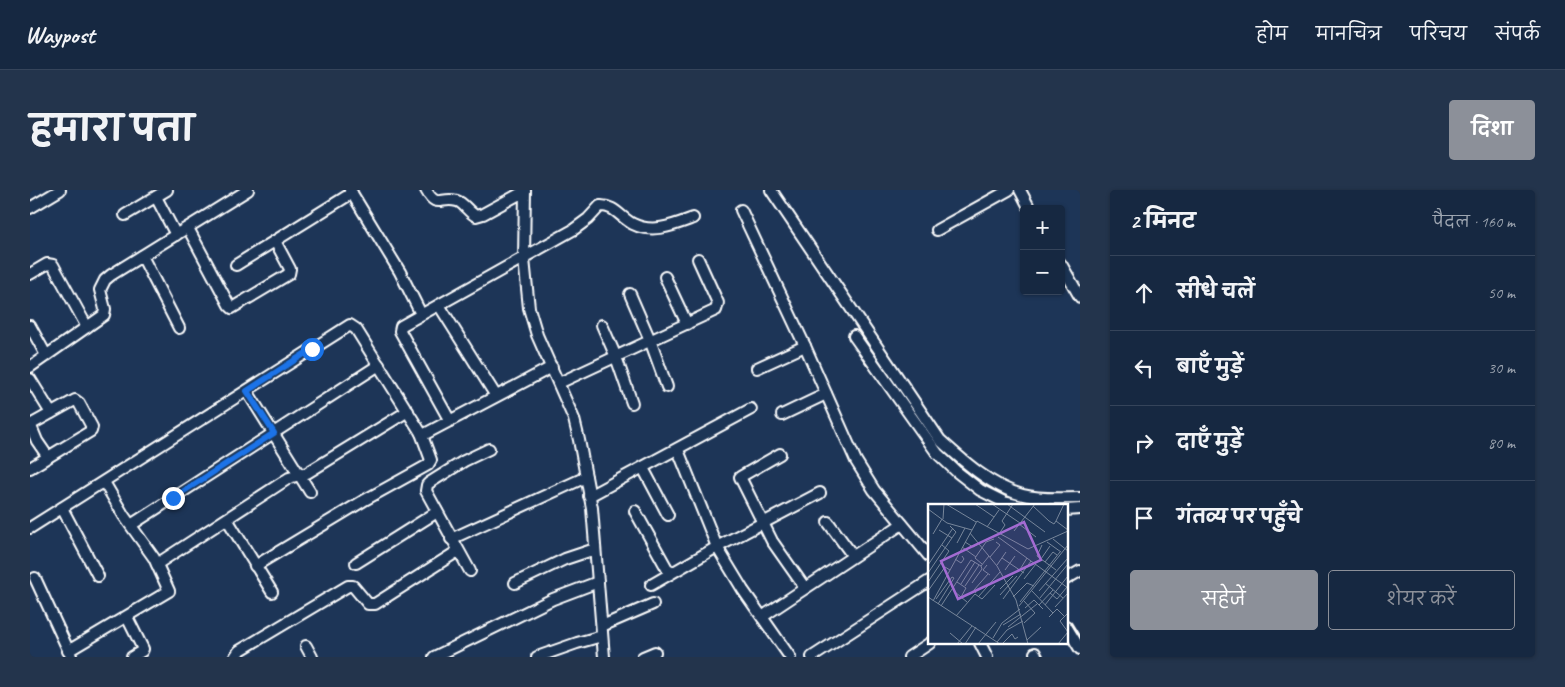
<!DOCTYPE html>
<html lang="hi">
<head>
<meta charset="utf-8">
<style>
	body { margin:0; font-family:Caveat,"Playpen Sans Deva",sans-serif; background:#23344c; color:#f1f3f6 }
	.controls { position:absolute; right:15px; top:15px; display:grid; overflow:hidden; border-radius:5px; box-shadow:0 1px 4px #0004 }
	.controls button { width:45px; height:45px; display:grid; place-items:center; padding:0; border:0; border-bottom:1px solid #35445a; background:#162841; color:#f1f3f6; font:25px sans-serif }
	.stop { position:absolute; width:15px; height:15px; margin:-11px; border:4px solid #1a73e8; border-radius:50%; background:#fff }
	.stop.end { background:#1a73e8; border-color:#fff; box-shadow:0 1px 5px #0008 }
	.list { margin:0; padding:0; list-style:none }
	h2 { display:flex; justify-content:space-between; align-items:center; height:65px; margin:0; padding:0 20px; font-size:21px }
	h2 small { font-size:16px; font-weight:400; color:#9ea6b1 }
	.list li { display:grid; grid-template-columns:32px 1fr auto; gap:15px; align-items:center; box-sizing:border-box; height:75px; padding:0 20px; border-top:1px solid #35445a }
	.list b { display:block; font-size:19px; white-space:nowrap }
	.list em { font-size:16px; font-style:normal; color:#9ea6b1 }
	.actions { display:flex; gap:10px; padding:15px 20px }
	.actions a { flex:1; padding:11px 0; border:1px solid #8c9099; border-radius:5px; text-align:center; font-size:18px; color:#8c9099 }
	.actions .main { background:#8c9099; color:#fff }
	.icon { flex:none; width:28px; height:28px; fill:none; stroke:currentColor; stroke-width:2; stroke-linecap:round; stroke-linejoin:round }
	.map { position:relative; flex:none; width:1050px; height:467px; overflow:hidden; border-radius:5px }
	header { display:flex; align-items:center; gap:30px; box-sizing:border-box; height:70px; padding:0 25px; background:#162841; border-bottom:1px solid #35445a }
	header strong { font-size:24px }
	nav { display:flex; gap:28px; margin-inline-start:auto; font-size:18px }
	.intro { display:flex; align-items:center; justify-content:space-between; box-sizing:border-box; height:120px; padding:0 30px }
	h1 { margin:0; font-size:35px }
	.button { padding:12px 22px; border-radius:5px; background:#8c9099; color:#fff; font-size:18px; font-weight:700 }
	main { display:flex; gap:30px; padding:0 30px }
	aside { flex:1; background:#162841; border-radius:5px; box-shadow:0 1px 4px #0004 }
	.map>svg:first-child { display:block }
</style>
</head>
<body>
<header>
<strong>Waypost</strong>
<nav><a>होम</a><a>मानचित्र</a><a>परिचय</a><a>संपर्क</a></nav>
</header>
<div class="intro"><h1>हमारा पता</h1><a class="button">दिशा</a></div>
<main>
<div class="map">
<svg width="1050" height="467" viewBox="0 0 1050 467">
	<rect width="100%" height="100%" fill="#1d3557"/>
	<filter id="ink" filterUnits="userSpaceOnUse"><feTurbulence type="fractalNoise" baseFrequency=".02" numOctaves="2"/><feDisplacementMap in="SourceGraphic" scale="10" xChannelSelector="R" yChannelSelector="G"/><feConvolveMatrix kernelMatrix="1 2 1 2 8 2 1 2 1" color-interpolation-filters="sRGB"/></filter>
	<g filter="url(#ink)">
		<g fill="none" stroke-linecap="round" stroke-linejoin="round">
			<defs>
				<g id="minor">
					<path d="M 320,0 L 370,82 L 391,124"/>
					<path d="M 396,0 C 407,20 411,6 427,11 C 434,13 438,22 446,26 L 453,24 L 495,1"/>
					<path d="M 495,0 L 494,69 L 499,118 L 507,145 L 544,229 L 549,250 L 562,318 L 574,467"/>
					<path d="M 741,0 L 910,250 C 932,270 963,298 993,305 C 1011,310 1031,308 1050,308"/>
					<path d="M 990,0 L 1000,19"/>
					<path d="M 126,7 L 146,45"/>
					<path d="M 0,18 L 30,0"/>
					<path d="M 711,20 L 775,156 L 826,271 L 844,300 L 899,366"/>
					<path d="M 95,25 L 137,0"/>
					<path d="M 158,38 L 199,115 L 202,118 L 259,84 L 260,79 L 245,51"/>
					<path d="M 907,40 L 979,0"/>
					<path d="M 112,66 L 149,138"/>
					<path d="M 1031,74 L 1050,107"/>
					<path d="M 206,75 L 322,3"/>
					<path d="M 0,84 L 17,74 L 23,75 L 57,137"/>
					<path d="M 635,87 L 657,134"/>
					<path d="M 600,104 L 620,150 L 637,197"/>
					<path d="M 409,115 L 466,206"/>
					<path d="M 572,135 L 586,167 L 602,213"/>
					<path d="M 0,136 L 16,165"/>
					<path d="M 824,146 L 907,263 L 927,282 L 950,300 L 974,312 L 990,316"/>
					<path d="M 0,177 L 74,125 L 75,119 L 70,100 L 75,90 L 81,85 L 218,0"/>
					<path d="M 727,178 L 775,156"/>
					<path d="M 0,189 L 21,223"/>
					<path d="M 529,193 L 686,120 L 688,113 L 668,69"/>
					<path d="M 217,201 L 280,302"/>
					<path d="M 752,225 L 796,204"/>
					<path d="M 420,231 L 370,141 L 371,136 L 543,40 L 558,29 L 570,16 C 584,15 591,28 603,34 C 623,44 644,35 663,28"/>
					<path d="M 0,234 L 7,251 L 18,267"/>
					<path d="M 0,235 L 45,210 L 49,213 L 62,237 L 61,241 L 0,278"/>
					<path d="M 648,260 L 687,357 L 713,400 L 760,467"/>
					<path d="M 750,264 L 710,287 L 742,351 L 775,398"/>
					<path d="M 613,278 L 638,325"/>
					<path d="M 559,306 L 721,219"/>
					<path d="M 32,318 L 68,386"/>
					<path d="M 1036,320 L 1050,319"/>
					<path d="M 605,321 L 640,384"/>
					<path d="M 197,329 L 242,402"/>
					<path d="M 798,332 L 823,366"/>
					<path d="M 101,335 L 349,175"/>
					<path d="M 0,338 L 320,135 L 326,139 L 391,243 L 393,245 L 522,177"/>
					<path d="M 421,349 L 556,287"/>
					<path d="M 326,373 L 407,322"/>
					<path d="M 127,374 L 259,288 L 277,283 L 378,221"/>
					<path d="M 225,376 L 333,311 L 398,275 L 401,270 L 391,243"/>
					<path d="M 440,381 L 396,301 L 397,295 L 399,293 L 434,271 L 459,259"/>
					<path d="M 5,388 L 41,466"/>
					<path d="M 1036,389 L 1050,381"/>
					<path d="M 485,393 L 535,369 L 565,359"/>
					<path d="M 621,395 L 687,357 L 790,303"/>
					<path d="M 97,427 L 113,459 L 112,461 L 102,467"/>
					<path d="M 732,427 L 872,334"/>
					<path d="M 572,436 L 623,414"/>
					<path d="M 1036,436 L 1050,459"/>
					<path d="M 950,453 L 957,467"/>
					<path d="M 276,456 L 282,467"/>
					<path d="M 38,461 L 139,401 L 124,368 L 94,326 L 74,292"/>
					<path d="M 1005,463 L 1007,467"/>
					<path d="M 205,467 L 209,461 L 318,396 L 323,396 L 338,414 L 345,414 L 428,361"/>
					<path d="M 404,467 L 523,409 L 568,392"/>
					<path d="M 507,467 L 547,453 L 572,446"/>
					<path d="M 613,467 L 625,462"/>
					<path d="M 782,467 L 899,391"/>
					<path d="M 879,467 L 900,453"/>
				</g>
			</defs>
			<use href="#minor" stroke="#fff" stroke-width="14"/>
			<use href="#minor" stroke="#1d3557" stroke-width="10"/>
		</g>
	</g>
	<g fill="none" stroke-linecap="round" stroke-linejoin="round" filter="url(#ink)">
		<path stroke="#1a73e8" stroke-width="6" d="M 143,308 L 244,243 L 217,201 L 282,159"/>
	</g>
	<g transform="translate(898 314)">
		<rect width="140" height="140" fill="#1d3557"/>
		<path fill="none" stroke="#77869a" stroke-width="1" d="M 18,0 L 48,18M 47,0 L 66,13M 64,0 L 92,19M 79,0 L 117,28M 136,0 L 128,17 L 140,26M 105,2 L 121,17 L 126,20 L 128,17M 0,5 L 19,19 L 44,26M 15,15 L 16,0M 91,20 L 108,33M 59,23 L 71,6M 11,26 L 24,34M 86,27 L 107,0M 42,29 L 69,62 L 88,96 L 100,140M 5,30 L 14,15M 71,30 L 77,21 L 74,17 L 85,0M 70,33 L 140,84M 125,35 L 140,47M 37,38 L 45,43 L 52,39M 119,38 L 133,48M 29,39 L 37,24M 114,41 L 109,52 L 128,66M 34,43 L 48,53M 62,53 L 72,41 L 68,38M 74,54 L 96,69M 27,55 L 33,59 L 36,55 L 34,52M 113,55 L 122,42M 117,58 L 125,48 L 129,51M 54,60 L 47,54 L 58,38 L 66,35M 0,61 L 25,24M 59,61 L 55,66 L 62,71M 69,61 L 78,48M 77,66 L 87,52M 91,67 L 99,54M 0,69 L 28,28 L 22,22M 96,75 L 108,60M 0,78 L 21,47 L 14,41M 29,78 L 38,84 L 33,93M 44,79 L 54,65 L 53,62M 117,79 L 135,94M 33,80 L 47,58M 37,82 L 51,61M 72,85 L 85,72M 0,87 L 17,63 L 22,66M 104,87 L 125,109M 111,87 L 140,54M 27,88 L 39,98M 48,89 L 46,86 L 60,70M 122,89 L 129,95 L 139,83M 72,91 L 89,72M 51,92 L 72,68M 0,93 L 72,140M 85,93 L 99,79 L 106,82M 112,94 L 140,60M 8,95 L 24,73 L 26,74 L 10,100M 75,95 L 103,57M 5,97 L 49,17 L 100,45 L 140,27M 92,98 L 132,48M 111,101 L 125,86M 117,101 L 140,72M 13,102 L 43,56 L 53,62 L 61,52M 91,102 L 140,41M 127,103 L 140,89M 97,104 L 106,96 L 115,105M 28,112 L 47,90 L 54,95 L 67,81M 121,113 L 129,105 L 136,112M 96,119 L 107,109 L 96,97M 75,121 L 93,110M 80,123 L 109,100M 140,128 L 132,117 L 140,109M 22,129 L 35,140M 65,134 L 74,119 L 92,105M 99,136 L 113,123M 69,138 L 79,126 L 95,117M 29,140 L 44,122M 37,140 L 48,123M 50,140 L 68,118M 74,140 L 84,130 L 87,135 L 90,133M 130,140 L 140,128"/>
		<path fill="#a36bd2" fill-opacity="0.15" stroke="#a36bd2" stroke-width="2.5" d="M 96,18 L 113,56 L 30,95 L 13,57 Z"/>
		<rect width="140" height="140" fill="none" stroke="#fff" stroke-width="2.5"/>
	</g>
</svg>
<div class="controls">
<button>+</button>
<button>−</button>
</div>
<div class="stop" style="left:282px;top:159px"></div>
<div class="stop end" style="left:143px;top:308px"></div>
</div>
<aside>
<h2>2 मिनट<small>पैदल · 160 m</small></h2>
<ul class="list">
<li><svg class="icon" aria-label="ahead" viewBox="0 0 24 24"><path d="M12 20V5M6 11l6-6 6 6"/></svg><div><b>सीधे चलें</b></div><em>50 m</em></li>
<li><svg class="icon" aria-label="left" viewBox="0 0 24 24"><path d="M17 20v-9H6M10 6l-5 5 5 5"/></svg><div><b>बाएँ मुड़ें</b></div><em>30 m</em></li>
<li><svg class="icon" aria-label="right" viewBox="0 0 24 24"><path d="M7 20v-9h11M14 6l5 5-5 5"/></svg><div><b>दाएँ मुड़ें</b></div><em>80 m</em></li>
<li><svg class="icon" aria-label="arrive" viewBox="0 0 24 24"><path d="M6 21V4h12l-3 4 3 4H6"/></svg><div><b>गंतव्य पर पहुँचे</b></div></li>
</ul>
<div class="actions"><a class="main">सहेजें</a><a>शेयर करें</a></div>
</aside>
</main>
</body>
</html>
